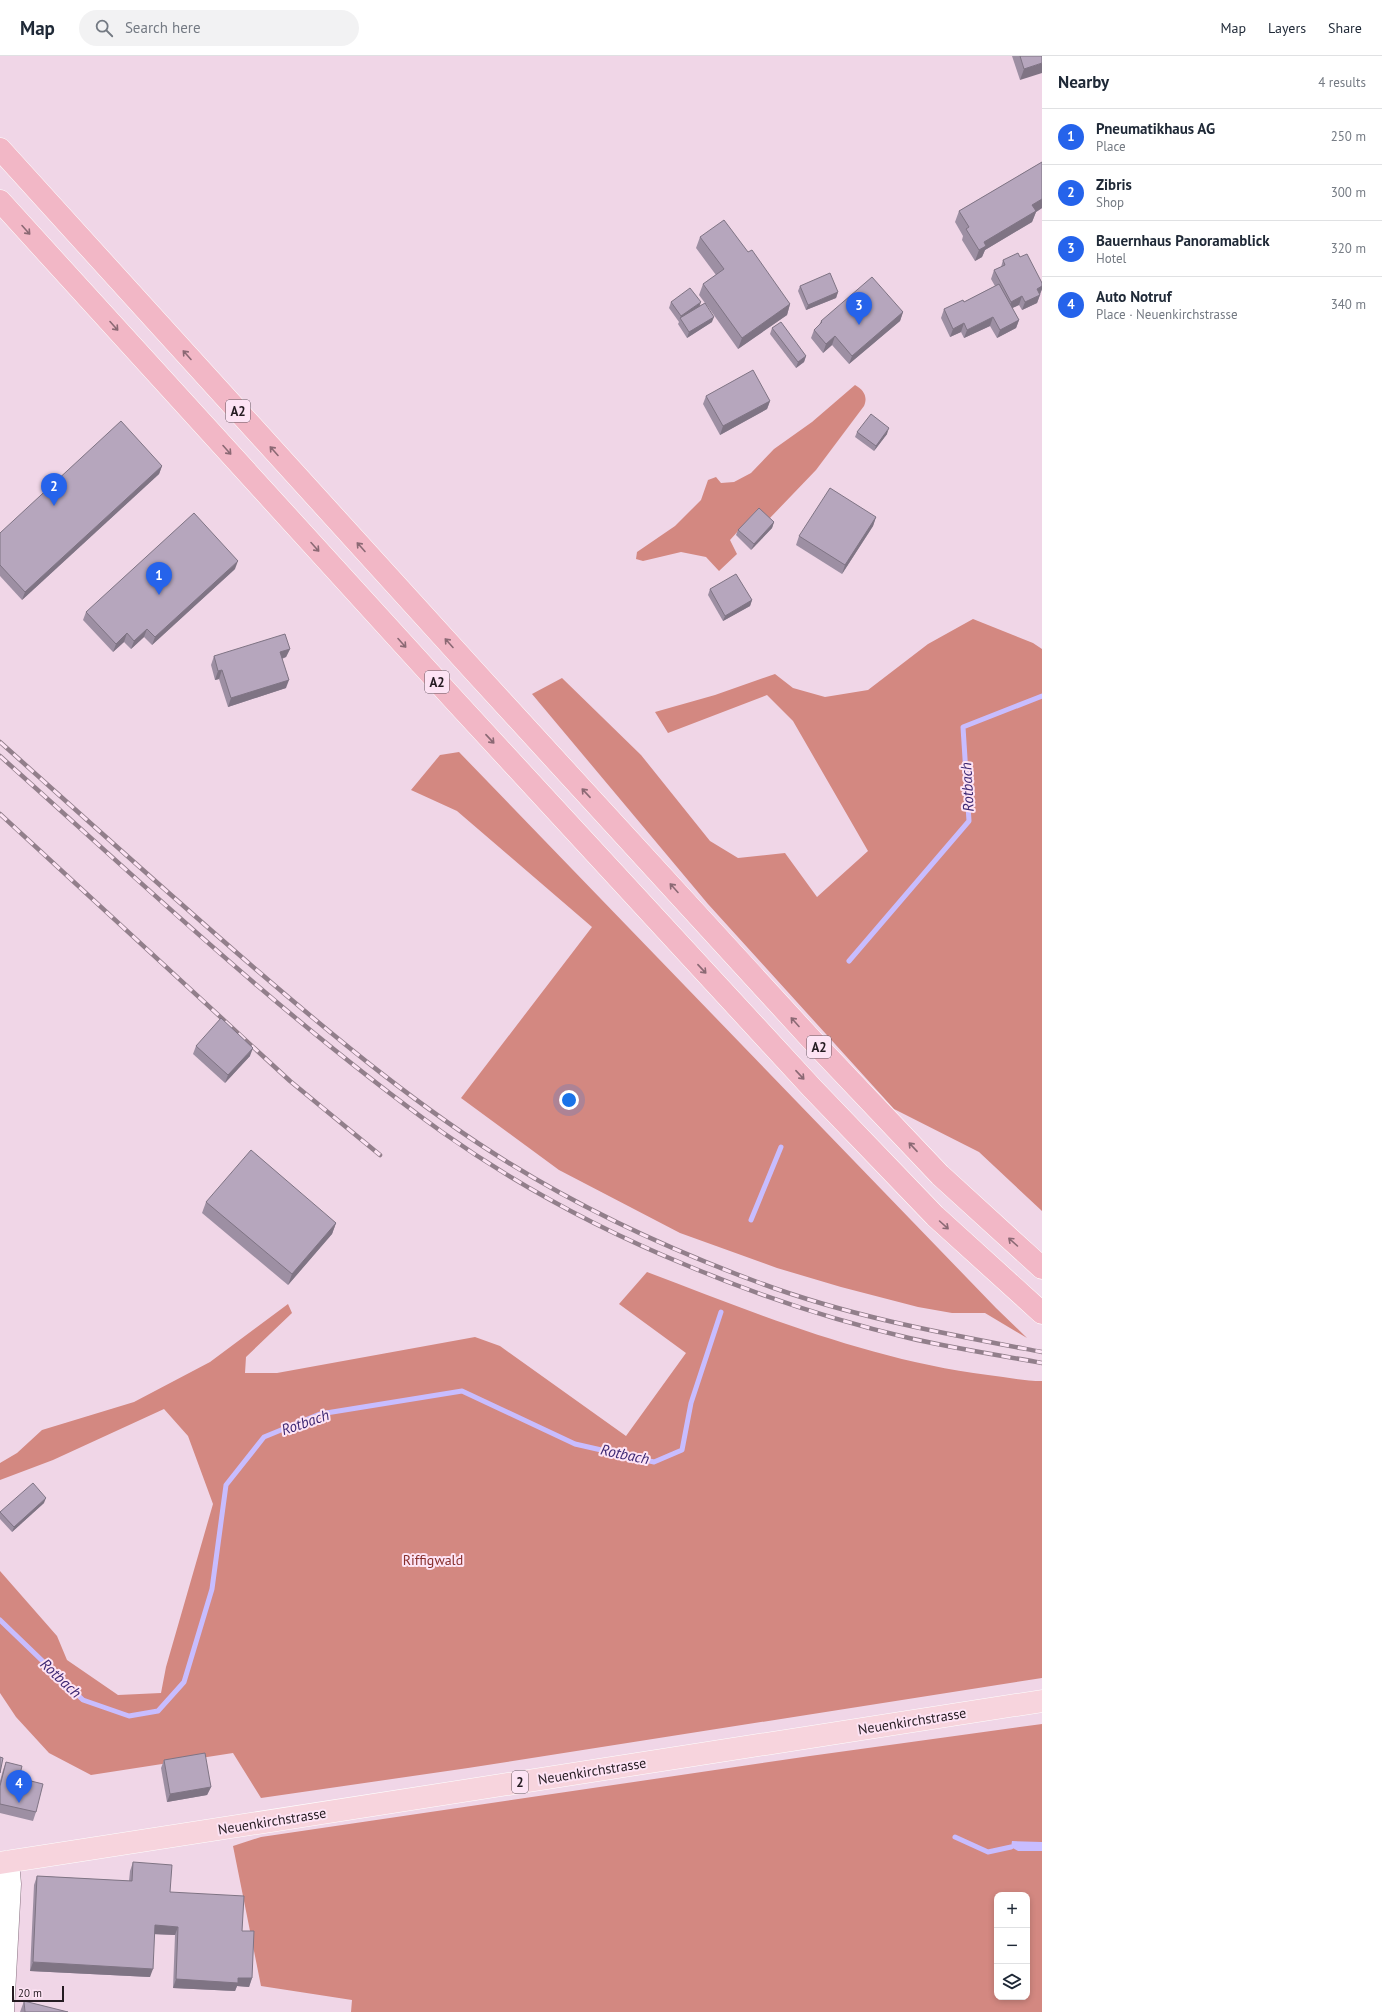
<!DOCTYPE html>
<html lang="en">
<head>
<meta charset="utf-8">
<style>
	body { margin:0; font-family:"PT Sans",sans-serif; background:#f2f2f3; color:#1f2937 }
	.controls { position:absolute; right:12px; bottom:12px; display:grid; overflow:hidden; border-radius:8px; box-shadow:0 2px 6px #0003 }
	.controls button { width:36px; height:36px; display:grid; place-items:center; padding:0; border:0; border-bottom:1px solid #e0e1e3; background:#fff; color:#1f2937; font:20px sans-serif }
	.scale { position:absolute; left:12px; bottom:10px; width:52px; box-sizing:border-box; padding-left:4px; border:2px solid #241b21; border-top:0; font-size:11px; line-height:14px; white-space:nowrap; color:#241b21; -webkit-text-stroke:3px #fde3f4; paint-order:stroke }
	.you { position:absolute; left:569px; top:1044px; width:14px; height:14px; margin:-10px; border:3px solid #fff; border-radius:50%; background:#1a73e8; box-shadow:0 0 0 6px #1a73e833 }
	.badge { display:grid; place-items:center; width:26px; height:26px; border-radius:50%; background:#2563eb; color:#fff; font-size:13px; font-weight:700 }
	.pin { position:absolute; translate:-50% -33px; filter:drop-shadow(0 1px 2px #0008) }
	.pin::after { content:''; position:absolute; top:21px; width:14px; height:12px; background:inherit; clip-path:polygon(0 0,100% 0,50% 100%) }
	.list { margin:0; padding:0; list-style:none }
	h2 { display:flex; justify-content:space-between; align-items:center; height:52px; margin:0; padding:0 16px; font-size:17px }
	h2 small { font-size:13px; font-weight:400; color:#747a83 }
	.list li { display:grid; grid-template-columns:26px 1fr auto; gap:12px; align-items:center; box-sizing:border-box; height:56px; padding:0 16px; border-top:1px solid #e0e1e3 }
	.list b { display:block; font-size:15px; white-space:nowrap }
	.list p { margin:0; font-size:13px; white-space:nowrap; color:#747a83 }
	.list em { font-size:13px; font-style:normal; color:#747a83 }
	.icon { flex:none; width:22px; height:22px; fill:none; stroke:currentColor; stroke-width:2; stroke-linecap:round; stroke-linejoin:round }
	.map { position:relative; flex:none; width:1042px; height:1956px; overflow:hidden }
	header { display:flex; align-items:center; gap:24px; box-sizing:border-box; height:56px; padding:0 20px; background:#fff; border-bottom:1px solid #e0e1e3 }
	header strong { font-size:19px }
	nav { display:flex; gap:22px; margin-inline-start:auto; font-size:14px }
	.search { width:280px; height:36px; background:#f2f2f3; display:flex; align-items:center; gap:10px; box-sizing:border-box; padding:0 14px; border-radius:22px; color:#747a83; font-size:15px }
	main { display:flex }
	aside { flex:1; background:#fff }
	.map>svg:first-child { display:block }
</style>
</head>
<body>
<header>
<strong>Map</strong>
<div class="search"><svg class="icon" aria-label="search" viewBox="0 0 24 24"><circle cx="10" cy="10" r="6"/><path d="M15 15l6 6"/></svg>Search here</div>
<nav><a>Map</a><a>Layers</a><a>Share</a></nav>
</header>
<main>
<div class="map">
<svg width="1042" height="1956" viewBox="0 0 1042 1956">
	<rect width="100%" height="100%" fill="#f0d6e7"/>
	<g fill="#d38881" fill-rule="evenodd">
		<path d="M 855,329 C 864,334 868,341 864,350 L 816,414 L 769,463 L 757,454 L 730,484 L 737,498 L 719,515 L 706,501 L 681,496 L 643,505 L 636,503 L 637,496 L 675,470 L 701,444 L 708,424 L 716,421 L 721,427 L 734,426 L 751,417 L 774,393 L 812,366 Z"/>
		<path d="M 973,563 L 1033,587 L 1042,593 L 1042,1155 L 979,1096 L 894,1053 L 708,848 L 532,638 L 562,622 L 641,699 L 710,785 L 738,802 L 785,797 L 817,841 L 868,795 L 793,665 L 767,639 L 668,677 L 655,656 L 715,639 L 775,618 L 793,632 L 825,641 L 868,634 L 928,588 Z"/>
		<path d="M 459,696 L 996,1252 L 1027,1282 L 985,1257 L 952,1257 L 918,1251 L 841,1231 L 777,1212 L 680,1177 L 559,1114 L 461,1042 L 592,871 L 457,755 L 411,734 L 440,699 Z"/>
		<path d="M 647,1216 C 757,1258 870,1304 988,1319 C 1006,1321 1024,1325 1042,1325 L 1042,1622 L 468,1712 L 261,1742 L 233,1697 L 91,1719 L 49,1697 L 16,1661 L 0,1637 L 0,1515 L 57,1580 L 67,1604 L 118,1639 L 161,1637 L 166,1611 L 213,1448 L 188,1380 L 164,1353 L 53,1404 L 0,1424 L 0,1407 L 17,1397 L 42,1374 L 134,1346 L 210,1306 L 288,1248 L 292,1257 L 246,1301 L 245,1317 L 277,1317 L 475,1281 L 500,1290 L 626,1380 L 686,1297 L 619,1248 Z"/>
		<path d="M 1042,1668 L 1042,1956 L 351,1956 L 352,1944 L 261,1930 L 233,1790 L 261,1781 L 810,1700 ZM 997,1839 L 1027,1839 L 1027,1941 L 997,1941 Z"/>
	</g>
	<path fill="#c8bdff" d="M 1012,1785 L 1042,1786 L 1042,1795 L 1018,1795 L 1011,1791 Z"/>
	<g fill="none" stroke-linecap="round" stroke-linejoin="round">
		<g stroke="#c8bdff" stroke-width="5">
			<path d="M 849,905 L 969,765 L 963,671 L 1042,640"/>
			<path d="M 751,1164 L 781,1091"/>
			<path d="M 0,1564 L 83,1644 L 129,1660 L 158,1655 L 184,1626 L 212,1533 L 226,1429 L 264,1381 L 320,1358 L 462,1335 L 575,1388 L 654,1406 L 682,1394 L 691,1347 L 721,1256"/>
			<path d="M 955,1781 L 988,1796 L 1011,1791"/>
		</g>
		<defs>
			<path id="minor" d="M 3,1956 L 10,1828 L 8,1806"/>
			<path id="major" d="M 0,1807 L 1042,1645"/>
			<g id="highway">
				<path d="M 0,93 L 475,616 L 811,983 L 940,1119 L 1042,1212"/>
				<path d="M 0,145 L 457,647 L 812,1032 L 935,1160 L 1042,1257"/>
			</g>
		</defs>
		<use href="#minor" stroke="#887180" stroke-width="23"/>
		<use href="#major" stroke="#fff" stroke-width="23"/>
		<use href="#highway" stroke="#fff" stroke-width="23"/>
		<use href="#minor" stroke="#fff" stroke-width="22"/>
		<use href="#major" stroke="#f7d4dd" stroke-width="22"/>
		<use href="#highway" stroke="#f2b7c6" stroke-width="22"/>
		<defs>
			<g id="rail">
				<path d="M 0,686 C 86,763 172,841 259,916 C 338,984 420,1052 509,1107 C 588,1156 673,1195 760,1227 C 851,1261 947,1278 1042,1296"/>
				<path d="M 0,700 C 144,829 285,963 442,1076 C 517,1129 601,1174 686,1209 C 757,1239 833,1264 909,1282 C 952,1292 998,1299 1042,1307"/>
				<path d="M 0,758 L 290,1025 L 380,1099"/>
			</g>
		</defs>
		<use href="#rail" stroke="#927f8b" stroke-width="4.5"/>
		<use href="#rail" stroke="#fde3f4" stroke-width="3" stroke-dasharray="9" stroke-linecap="butt"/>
	</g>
	<g fill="#9d8fa3">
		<path d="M 1012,0 L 1042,0 L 1020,24 Z"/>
		<path d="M 1042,106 L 1042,152 L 1036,156 L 1032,166 L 985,194 L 982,201 L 975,205 L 962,184 L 963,180 L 955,166 L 959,155 Z"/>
		<path d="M 700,181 L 748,196 L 790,248 L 787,259 L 738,293 L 706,248 L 712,266 L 687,282 L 678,268 L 679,266 L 669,252 L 671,246 L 699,250 L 705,247 L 699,239 L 703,228 L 716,219 L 696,192 Z"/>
		<path d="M 1020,201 L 1042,227 L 1042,233 L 1037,247 L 1022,254 L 1019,249 L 1012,252 L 1019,264 L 1016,272 L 997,282 L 990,270 L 964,282 L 961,276 L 950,281 L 941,262 L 944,253 L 964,246 L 995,230 L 991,223 L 994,214 L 1001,211 L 1003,204 Z"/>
		<path d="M 800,230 L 838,236 L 836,242 L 806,254 L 798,235 Z"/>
		<path d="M 903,256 L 900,265 L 849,308 L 832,289 L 823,297 L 811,282 L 814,274 L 819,269 L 821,265 Z"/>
		<path d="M 772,272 L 806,300 L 804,306 L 796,312 L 770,278 Z"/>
		<path d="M 706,340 L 770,345 L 767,353 L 720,379 L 703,348 Z"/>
		<path d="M 857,376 L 887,378 L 874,395 L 855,381 Z"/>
		<path d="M 162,410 L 159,418 L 22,544 L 0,520 L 0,477 Z"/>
		<path d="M 876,461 L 873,470 L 842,518 L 796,489 L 799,480 Z"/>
		<path d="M 774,466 L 772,472 L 751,494 L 736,479 L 738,474 Z"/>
		<path d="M 235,513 L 152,589 L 144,581 L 131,593 L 124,586 L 113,596 L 83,564 L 86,556 Z"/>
		<path d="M 710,533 L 752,544 L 750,550 L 723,565 L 708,539 Z"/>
		<path d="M 290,593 L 286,601 L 282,603 L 286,632 L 228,651 L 219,623 L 215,624 L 211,609 L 214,600 Z"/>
		<path d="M 196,990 L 250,1000 L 225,1027 L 193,998 Z"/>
		<path d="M 206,1146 L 336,1167 L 332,1178 L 288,1229 L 202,1157 Z"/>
		<path d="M 44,1447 L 12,1476 L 0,1463 L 0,1456 Z"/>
		<path d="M 164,1704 L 211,1731 L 207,1739 L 167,1746 L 161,1712 Z"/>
		<path d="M 6,1706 L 19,1722 L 36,1756 L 33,1765 L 0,1757 L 0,1725 L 3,1714 Z"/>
		<path d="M 133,1806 L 170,1836 L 242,1875 L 252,1922 L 249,1931 L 237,1930 L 235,1935 L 173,1932 L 175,1879 L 154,1878 L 150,1921 L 30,1915 L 34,1829 L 37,1820 L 129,1825 L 130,1815 Z"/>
		<path d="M 24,1945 L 25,1956 L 20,1956 Z"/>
	</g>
	<g fill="#7f7484">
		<path d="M 1042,7 L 1042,17 L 1020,24 L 1024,13 Z"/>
		<path d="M 1042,143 L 1042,152 L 1036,156 L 1032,166 L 985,194 L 982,201 L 975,205 L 979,194 L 984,186 L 1032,149 Z"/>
		<path d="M 1042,230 L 1042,233 L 1040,238 L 1034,241 L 1037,233 Z"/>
		<path d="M 838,236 L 836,242 L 806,254 L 808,249 Z"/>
		<path d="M 1040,239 L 1037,247 L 1022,254 L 1025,246 Z"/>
		<path d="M 1022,240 L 1019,249 L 1008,254 L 1011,246 Z"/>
		<path d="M 701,246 L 699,252 L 680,262 L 681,260 Z"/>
		<path d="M 790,248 L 787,259 L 738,293 L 742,282 Z"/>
		<path d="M 903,256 L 900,265 L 849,308 L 852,300 Z"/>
		<path d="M 714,261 L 712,266 L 687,282 L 689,276 Z"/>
		<path d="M 993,261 L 990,270 L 964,282 L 967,274 Z"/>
		<path d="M 1019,264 L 1016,272 L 997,282 L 1000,274 Z"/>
		<path d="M 964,267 L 961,276 L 950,281 L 953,273 Z"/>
		<path d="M 835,280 L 832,289 L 823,297 L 826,288 Z"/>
		<path d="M 806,300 L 804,306 L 796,312 L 798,306 Z"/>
		<path d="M 770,345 L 767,353 L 720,379 L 723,370 Z"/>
		<path d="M 889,372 L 887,378 L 874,395 L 876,390 Z"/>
		<path d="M 162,410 L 159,418 L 22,544 L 25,536 Z"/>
		<path d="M 876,461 L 873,470 L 842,518 L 845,509 Z"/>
		<path d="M 774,466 L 772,472 L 751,494 L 754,488 Z"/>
		<path d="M 238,505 L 235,513 L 152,589 L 155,581 Z"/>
		<path d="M 752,544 L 750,550 L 723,565 L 725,560 Z"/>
		<path d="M 147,573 L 144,581 L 131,593 L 134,585 Z"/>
		<path d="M 127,577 L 124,586 L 113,596 L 116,588 Z"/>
		<path d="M 290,593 L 286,601 L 277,604 L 280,596 Z"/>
		<path d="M 222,614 L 219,623 L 215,624 L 218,615 Z"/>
		<path d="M 289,624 L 286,632 L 228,651 L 231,642 Z"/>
		<path d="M 253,992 L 250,1000 L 225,1027 L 228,1019 Z"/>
		<path d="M 336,1167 L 332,1178 L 288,1229 L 292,1218 Z"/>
		<path d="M 46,1442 L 44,1447 L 12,1476 L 14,1471 Z"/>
		<path d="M 211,1731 L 207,1739 L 167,1746 L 170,1738 Z"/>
		<path d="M 155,1869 L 178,1871 L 175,1879 L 152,1878 Z"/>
		<path d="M 33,1906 L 153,1913 L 150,1921 L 30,1915 Z"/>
		<path d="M 238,1922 L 252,1922 L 249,1931 L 237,1930 L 235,1935 L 173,1932 L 176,1923 Z"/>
	</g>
	<g fill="#b6a6bd" stroke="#7f7484">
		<path d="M 1020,0 L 1042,0 L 1042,7 L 1024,13 Z"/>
		<path d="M 1042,106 L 1042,143 L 1032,149 L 1036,155 L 984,186 L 986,190 L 979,194 L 966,173 L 969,171 L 959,155 Z"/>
		<path d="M 724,164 L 748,196 L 752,194 L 790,248 L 742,282 L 703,228 L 724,213 L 700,181 Z"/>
		<path d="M 1018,197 L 1020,201 L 1027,198 L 1042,227 L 1042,230 L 1037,233 L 1040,239 L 1025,246 L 1022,240 L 1011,246 L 994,214 L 1005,209 L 1003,204 Z"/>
		<path d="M 830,217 L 838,236 L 808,249 L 800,230 Z"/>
		<path d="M 872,221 L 903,256 L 852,300 L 835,280 L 826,288 L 814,274 L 822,266 L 821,265 Z"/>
		<path d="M 999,228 L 1019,264 L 1000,274 L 993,261 L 967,274 L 964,267 L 953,273 L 944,253 L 963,244 L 964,246 Z"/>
		<path d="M 690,232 L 701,246 L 681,260 L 671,246 Z"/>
		<path d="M 705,247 L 714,261 L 689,276 L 680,262 Z"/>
		<path d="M 781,266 L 806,300 L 798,306 L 772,272 Z"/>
		<path d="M 753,314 L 770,345 L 723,370 L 706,340 Z"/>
		<path d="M 871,358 L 889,372 L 876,390 L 857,376 Z"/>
		<path d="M 121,365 L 162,410 L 25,536 L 0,509 L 0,477 Z"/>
		<path d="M 830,432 L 876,461 L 845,509 L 799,480 Z"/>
		<path d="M 759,452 L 774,466 L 754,488 L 738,474 Z"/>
		<path d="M 194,457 L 238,505 L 155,581 L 147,573 L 134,585 L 127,577 L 116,588 L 86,556 Z"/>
		<path d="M 736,518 L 752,544 L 725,560 L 710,533 Z"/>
		<path d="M 285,578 L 290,593 L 280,596 L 289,624 L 231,642 L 222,614 L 218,615 L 214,600 Z"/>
		<path d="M 221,962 L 253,992 L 228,1019 L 196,990 Z"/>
		<path d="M 251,1094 L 336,1167 L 292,1218 L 206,1146 Z"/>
		<path d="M 33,1427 L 46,1442 L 14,1471 L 0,1456 Z"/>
		<path d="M 205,1697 L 211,1731 L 170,1738 L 164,1704 Z"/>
		<path d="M 0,1701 L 3,1702 L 0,1717 Z"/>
		<path d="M 6,1706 L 22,1710 L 19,1722 L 43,1728 L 36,1756 L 0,1748 L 0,1730 Z"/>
		<path d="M 133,1806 L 172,1809 L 170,1836 L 244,1840 L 242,1875 L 254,1875 L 252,1922 L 238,1922 L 238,1927 L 176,1923 L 178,1871 L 155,1869 L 153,1913 L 33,1906 L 37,1820 L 132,1825 Z"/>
		<path d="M 24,1945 L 68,1956 L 25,1956 Z"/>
	</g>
	<defs><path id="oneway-shaft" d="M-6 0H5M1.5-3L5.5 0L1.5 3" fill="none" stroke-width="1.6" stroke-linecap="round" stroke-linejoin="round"/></defs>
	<g stroke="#8b6974">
		<use href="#oneway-shaft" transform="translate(26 174) rotate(48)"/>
		<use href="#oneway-shaft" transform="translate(114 270) rotate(48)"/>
		<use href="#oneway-shaft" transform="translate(187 299) rotate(-132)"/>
		<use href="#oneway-shaft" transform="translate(227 394) rotate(48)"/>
		<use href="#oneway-shaft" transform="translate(274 395) rotate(-132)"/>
		<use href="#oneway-shaft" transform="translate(315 491) rotate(48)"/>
		<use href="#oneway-shaft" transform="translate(361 491) rotate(-132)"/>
		<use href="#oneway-shaft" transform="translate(402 587) rotate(48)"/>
		<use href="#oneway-shaft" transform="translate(449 587) rotate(-132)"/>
		<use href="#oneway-shaft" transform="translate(490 683) rotate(47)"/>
		<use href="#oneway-shaft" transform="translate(586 737) rotate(-133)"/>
		<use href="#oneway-shaft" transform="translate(674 832) rotate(-132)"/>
		<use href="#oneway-shaft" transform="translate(702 913) rotate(47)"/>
		<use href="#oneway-shaft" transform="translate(795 966) rotate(-132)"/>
		<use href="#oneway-shaft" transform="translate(800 1019) rotate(47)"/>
		<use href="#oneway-shaft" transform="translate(913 1091) rotate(-133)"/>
		<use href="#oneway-shaft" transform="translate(944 1169) rotate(42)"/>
		<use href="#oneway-shaft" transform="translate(1013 1186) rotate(-138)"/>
	</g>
	<g text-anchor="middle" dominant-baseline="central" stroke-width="4" stroke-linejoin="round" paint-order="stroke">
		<g fill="#fde3f4" stroke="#655760" stroke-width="1">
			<rect x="226" y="344" width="24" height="22" rx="3"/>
			<rect x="425" y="615" width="24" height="22" rx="3"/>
			<rect x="807" y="980" width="24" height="22" rx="3"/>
			<rect x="512" y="1715" width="16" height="22" rx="3"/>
		</g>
		<g font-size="13" font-weight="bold" fill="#241b21">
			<text x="238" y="355">A2</text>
			<text x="437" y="626">A2</text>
			<text x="819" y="991">A2</text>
			<text x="520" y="1726">2</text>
		</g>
		<g font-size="14" fill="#872e2b" stroke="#fde3f4">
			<text x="433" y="1504">Riffigwald</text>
		</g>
		<g font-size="14" fill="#241b21" stroke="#fde3f4">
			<text transform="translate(912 1665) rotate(-9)">Neuenkirchstrasse</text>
			<text transform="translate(592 1715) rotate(-9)">Neuenkirchstrasse</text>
			<text transform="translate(272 1765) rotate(-9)">Neuenkirchstrasse</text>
		</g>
		<g font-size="15" font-style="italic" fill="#3d2873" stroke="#fde3f4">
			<text transform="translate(967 731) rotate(-93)">Rotbach</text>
			<text transform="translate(305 1366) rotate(-19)">Rotbach</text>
			<text transform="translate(625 1398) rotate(12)">Rotbach</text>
			<text transform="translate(61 1622) rotate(43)">Rotbach</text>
		</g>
	</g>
</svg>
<div class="controls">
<button>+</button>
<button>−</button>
<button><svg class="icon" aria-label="layers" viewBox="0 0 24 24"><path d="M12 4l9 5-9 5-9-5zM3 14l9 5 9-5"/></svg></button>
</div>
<div class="scale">20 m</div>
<div class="you"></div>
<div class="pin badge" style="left:159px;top:539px">1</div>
<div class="pin badge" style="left:54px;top:450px">2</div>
<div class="pin badge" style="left:859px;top:269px">3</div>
<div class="pin badge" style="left:19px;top:1747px">4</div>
</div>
<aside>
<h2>Nearby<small>4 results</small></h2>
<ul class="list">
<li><span class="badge">1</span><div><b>Pneumatikhaus AG</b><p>Place</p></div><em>250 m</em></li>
<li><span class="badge">2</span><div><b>Zibris</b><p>Shop</p></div><em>300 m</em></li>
<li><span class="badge">3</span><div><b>Bauernhaus Panoramablick</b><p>Hotel</p></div><em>320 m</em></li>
<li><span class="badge">4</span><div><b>Auto Notruf</b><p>Place · Neuenkirchstrasse</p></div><em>340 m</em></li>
</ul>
</aside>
</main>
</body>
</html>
